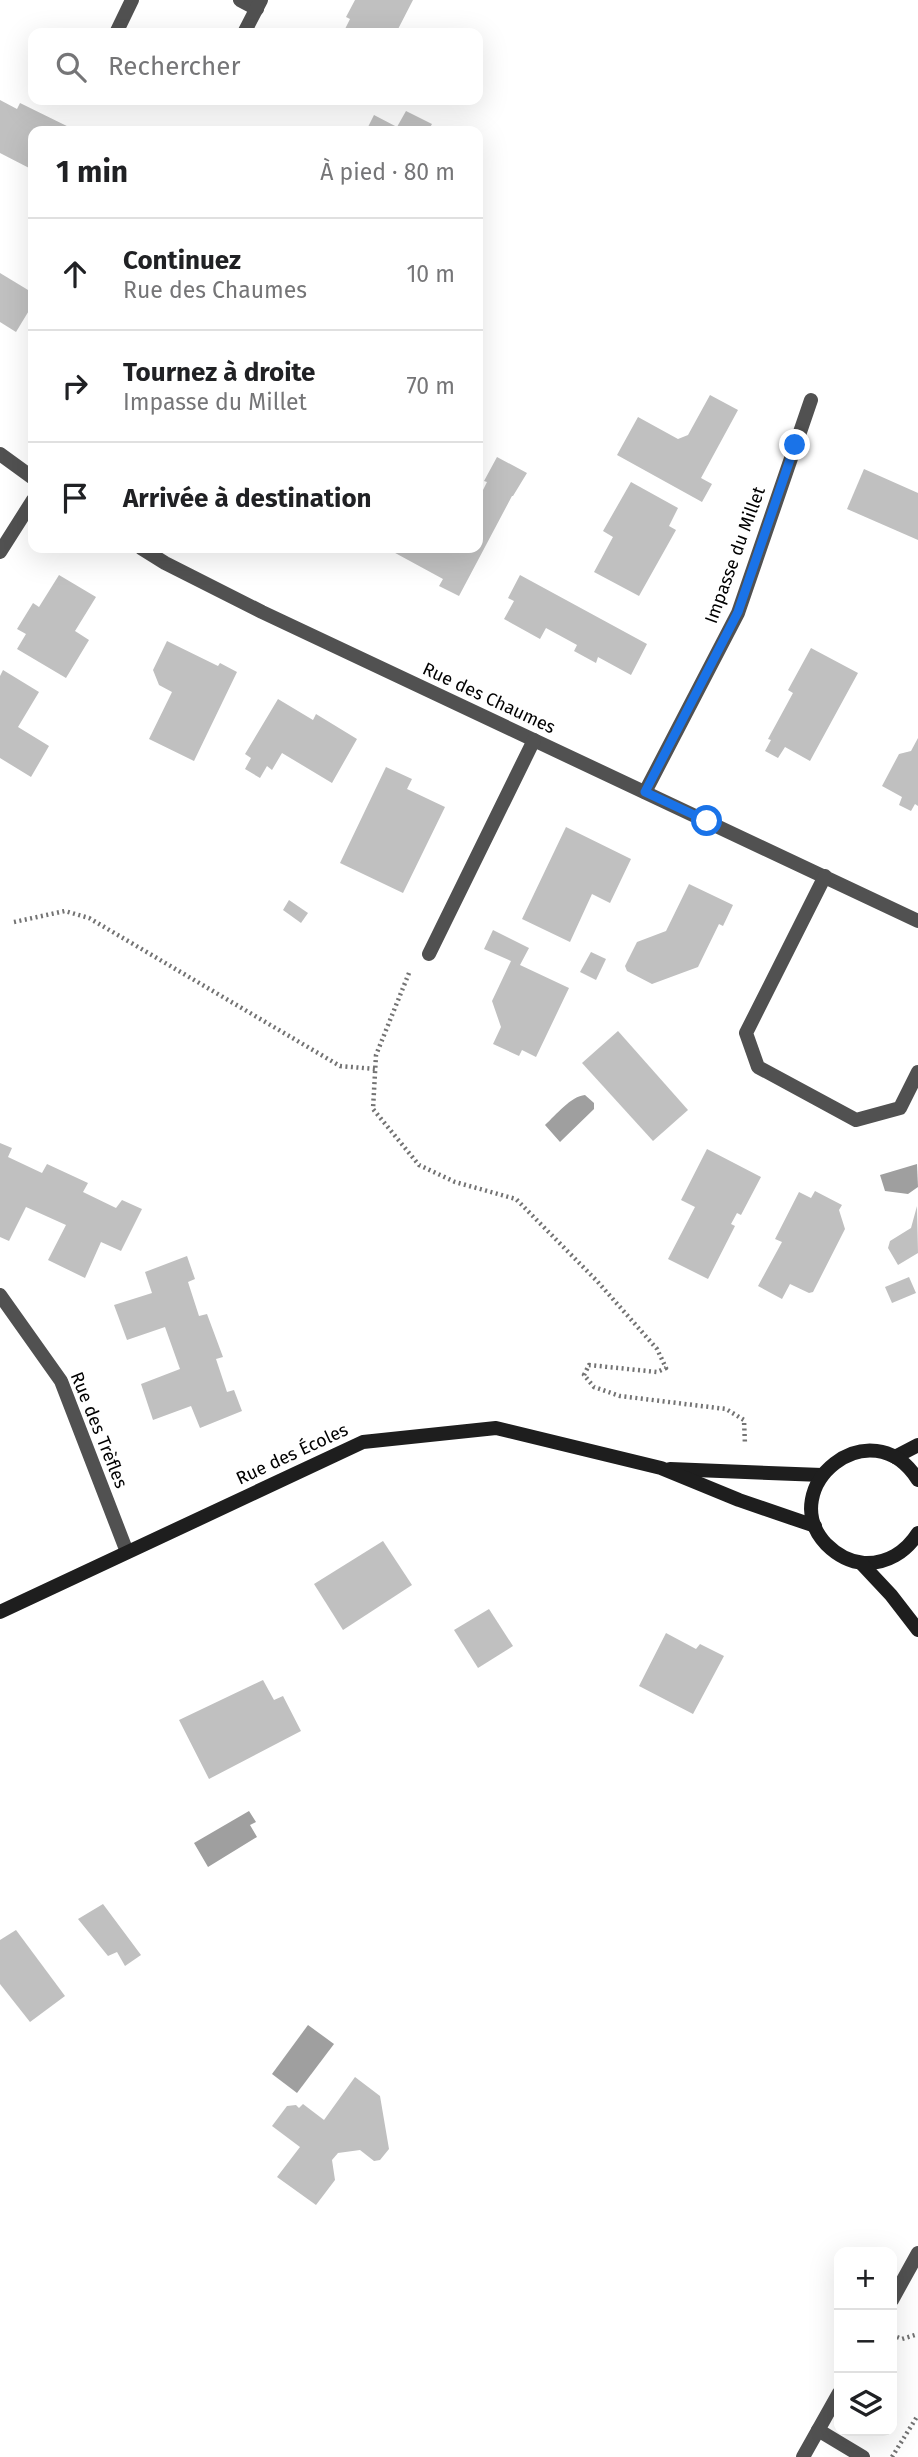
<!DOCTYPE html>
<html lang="fr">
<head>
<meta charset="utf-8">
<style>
	body { margin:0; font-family:"Fira Sans",sans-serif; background:#f6f6f6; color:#202124 }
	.controls { position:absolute; right:21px; bottom:21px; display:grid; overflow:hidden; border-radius:14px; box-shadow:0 7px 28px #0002 }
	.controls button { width:63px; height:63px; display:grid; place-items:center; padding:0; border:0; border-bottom:2px solid #e0e0e0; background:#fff; color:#202124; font:35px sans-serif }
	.stop { position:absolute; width:21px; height:21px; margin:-16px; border:5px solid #1a73e8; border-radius:50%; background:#fff }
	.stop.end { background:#1a73e8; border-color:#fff; box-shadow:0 2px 7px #0008 }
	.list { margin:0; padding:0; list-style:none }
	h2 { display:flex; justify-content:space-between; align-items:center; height:91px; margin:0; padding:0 28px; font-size:30px }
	h2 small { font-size:23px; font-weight:400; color:#757577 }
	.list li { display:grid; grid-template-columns:46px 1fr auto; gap:21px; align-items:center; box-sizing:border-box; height:112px; padding:0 28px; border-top:2px solid #e0e0e0 }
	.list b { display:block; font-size:26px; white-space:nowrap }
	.list p { margin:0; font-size:23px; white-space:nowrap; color:#757577 }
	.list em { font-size:23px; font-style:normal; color:#757577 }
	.icon { flex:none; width:38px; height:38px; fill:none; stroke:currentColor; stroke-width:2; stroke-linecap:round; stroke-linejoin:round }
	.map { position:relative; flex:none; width:918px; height:2457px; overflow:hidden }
	.search { position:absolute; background:#fff; box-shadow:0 7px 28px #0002; left:28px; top:28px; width:455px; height:77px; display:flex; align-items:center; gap:18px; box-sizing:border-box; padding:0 24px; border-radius:14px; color:#757577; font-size:26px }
	.panel { position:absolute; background:#fff; box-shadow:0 7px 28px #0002; left:28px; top:126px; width:455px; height:427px; border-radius:14px }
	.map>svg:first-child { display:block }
</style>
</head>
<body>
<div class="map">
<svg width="918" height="2457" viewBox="0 0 918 2457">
	<rect width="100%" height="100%" fill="#fff"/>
	<g fill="#9f9f9f">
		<path d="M 585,1095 L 594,1103 L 594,1109 L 560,1142 L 545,1125 C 556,1115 571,1096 585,1095 Z"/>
		<path d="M 917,1164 L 918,1187 L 908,1194 L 885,1191 L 880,1175 Z"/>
		<path d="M 249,1811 L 256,1822 L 250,1825 L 257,1837 L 208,1867 L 194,1843 Z"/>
		<path d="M 308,2025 L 334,2044 L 297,2093 L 272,2074 Z"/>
	</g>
	<g fill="#c0c0c0">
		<path d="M 355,0 L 413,0 L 396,33 L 343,33 L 350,19 L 346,17 Z"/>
		<path d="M 0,100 L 17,109 L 20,103 L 77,131 L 33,131 L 33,170 L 0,153 Z"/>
		<path d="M 406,111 L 432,124 L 428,131 L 366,131 L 374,115 L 397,127 Z"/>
		<path d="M 0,273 L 33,293 L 33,304 L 16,332 L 0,322 Z"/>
		<path d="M 710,395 L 738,410 L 701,478 L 712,484 L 702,502 L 617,455 L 638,417 L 678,439 L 688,435 Z"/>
		<path d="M 497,457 L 527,473 L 513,496 L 512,496 L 459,596 L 439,586 L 443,579 L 386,548 L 478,548 L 478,500 L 487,482 L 484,481 Z"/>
		<path d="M 864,469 L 918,493 L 918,540 L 847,509 Z"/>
		<path d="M 631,482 L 678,508 L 669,526 L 676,530 L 639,596 L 594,572 L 613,537 L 603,531 Z"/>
		<path d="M 59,575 L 96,597 L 75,631 L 89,640 L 66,678 L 17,649 L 26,634 L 17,629 L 33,603 L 39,607 Z"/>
		<path d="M 520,575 L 647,644 L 631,675 L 598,657 L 596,663 L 574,651 L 577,645 L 546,628 L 540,639 L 504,619 L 514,601 L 508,598 Z"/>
		<path d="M 167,641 L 218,666 L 220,663 L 237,672 L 194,761 L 149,739 L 172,692 L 159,685 L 153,670 Z"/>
		<path d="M 811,648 L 858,673 L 810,761 L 785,747 L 778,758 L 765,751 L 771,740 L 768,739 L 793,693 L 788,690 Z"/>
		<path d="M 3,670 L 39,692 L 18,727 L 49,746 L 31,777 L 0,758 L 0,676 Z"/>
		<path d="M 278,699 L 313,720 L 316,714 L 357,739 L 332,783 L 282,753 L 272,770 L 267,766 L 260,778 L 245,769 L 251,758 L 245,754 Z"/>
		<path d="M 918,738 L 918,806 L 915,804 L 911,811 L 899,805 L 902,797 L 882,786 L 899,754 L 911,751 Z"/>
		<path d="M 386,767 L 412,779 L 407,789 L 445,807 L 403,893 L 340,863 Z"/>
		<path d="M 566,827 L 631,859 L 610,903 L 592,894 L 570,942 L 522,919 Z"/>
		<path d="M 689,884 L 733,905 L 723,926 L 719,924 L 698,967 L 652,984 L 627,971 L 625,966 L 637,942 L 666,931 Z"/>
		<path d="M 289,900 L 308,913 L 301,923 L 283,910 Z"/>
		<path d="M 493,930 L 529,948 L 520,965 L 569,988 L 536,1057 L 522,1050 L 519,1056 L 493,1044 L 501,1027 L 492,1001 L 511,961 L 484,949 Z"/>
		<path d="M 591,952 L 606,959 L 596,980 L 580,972 Z"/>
		<path d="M 618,1031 L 688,1110 L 653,1141 L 582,1063 Z"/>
		<path d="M 0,1143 L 12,1148 L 8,1157 L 42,1173 L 47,1164 L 88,1183 L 83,1192 L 116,1208 L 122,1200 L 142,1209 L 121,1251 L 101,1242 L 85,1278 L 48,1260 L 66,1225 L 26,1207 L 9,1241 L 0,1237 Z"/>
		<path d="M 707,1149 L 761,1177 L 741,1215 L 737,1213 L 731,1224 L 735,1226 L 708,1279 L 668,1259 L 695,1207 L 681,1200 Z"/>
		<path d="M 815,1191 L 842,1205 L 839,1210 L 845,1229 L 813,1292 L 809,1293 L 790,1284 L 782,1299 L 758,1286 L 782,1242 L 775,1239 L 799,1192 L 811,1198 Z"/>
		<path d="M 917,1206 L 918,1253 L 898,1265 L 888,1248 L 890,1241 L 911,1228 Z"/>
		<path d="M 187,1256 L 195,1279 L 188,1282 L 199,1316 L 207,1314 L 223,1357 L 216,1359 L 227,1392 L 234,1390 L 242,1411 L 200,1428 L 191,1406 L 153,1420 L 141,1384 L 180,1369 L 165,1327 L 127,1340 L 114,1305 L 152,1293 L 145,1272 Z"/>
		<path d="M 909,1277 L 916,1293 L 892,1303 L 885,1287 Z"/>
		<path d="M 383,1541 L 412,1585 L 343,1630 L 314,1584 Z"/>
		<path d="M 489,1609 L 513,1646 L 478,1668 L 454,1630 Z"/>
		<path d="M 666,1633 L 696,1649 L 700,1644 L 724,1656 L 693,1714 L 639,1686 Z"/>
		<path d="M 263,1680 L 274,1700 L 283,1696 L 301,1731 L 209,1779 L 179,1720 Z"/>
		<path d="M 103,1904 L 141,1955 L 125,1966 L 117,1952 L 108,1956 L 78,1919 Z"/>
		<path d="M 16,1930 L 65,1996 L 30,2022 L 0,1984 L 0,1940 Z"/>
		<path d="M 355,2077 L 380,2096 L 389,2149 L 380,2160 L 374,2161 L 360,2150 L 338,2153 L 332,2160 L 335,2180 L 316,2205 L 277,2177 L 300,2147 L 272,2126 L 287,2106 L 296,2105 L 299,2108 L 303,2104 L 324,2120 Z"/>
	</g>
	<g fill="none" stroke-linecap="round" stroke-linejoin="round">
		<g stroke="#737373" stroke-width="4.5" stroke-dasharray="2 3.5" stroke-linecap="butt">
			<path d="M 14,922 L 65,911 L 89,918 L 340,1066 L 375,1069"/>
			<path d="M 409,973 L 376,1055 L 373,1109 L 419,1165 L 455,1182 L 516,1199 L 597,1281 L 657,1349 L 666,1368 L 657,1372 L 589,1365 L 584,1375 L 594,1387 L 620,1396 L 726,1409 L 744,1420 L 745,1445"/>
			<path d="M 892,2335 L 902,2339 L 918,2334"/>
			<path d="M 892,2457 L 918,2415"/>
		</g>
		<g stroke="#515151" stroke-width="14">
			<path d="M 892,2300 L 918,2253"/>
			<path d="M 818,2430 L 863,2457"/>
			<path d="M 803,2457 L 839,2393"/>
		</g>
		<g stroke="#515151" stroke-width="14">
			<path d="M 240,0 L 257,9"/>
			<path d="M 118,33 L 117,31 L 132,0"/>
			<path d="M 244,33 L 261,0"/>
			<path d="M 0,454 L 33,478"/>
			<path d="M 141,548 L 165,563 L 262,612 L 918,921"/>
			<path d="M 0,552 L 33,500"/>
			<path d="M 645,792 L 738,613 L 811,400"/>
			<path d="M 825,876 L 746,1033 L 758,1067 L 856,1120 L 900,1108 L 918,1072"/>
			<path d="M 429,954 L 534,740"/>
			<path d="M 0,1295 L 61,1381 L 127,1552"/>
		</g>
		<g stroke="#1e1e1e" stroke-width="14">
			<path d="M 895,1457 L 918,1445"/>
			<path d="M 670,1469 L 822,1475"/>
			<path d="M 918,1480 C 871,1406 774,1488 826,1544 C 836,1554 849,1562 864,1563 C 887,1564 906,1552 918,1533"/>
			<path d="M 861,1563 L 891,1595 L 918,1630"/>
			<path d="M 0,1612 L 363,1442 L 496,1428 L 661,1468 L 739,1500 L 815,1526"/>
		</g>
	</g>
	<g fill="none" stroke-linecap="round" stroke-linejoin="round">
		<path stroke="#1a73e8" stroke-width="9" d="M 707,821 L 645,792 L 738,612 L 795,445"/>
	</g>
	<g text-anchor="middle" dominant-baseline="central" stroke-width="7" stroke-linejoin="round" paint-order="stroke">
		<g font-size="18" fill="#000" stroke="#fff">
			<text transform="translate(735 555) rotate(-70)">Impasse du Millet</text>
			<text transform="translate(489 698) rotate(25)">Rue des Chaumes</text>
			<text transform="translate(99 1430) rotate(68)">Rue des Trèfles</text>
			<text transform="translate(292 1454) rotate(-25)">Rue des Écoles</text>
		</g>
	</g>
</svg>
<div class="controls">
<button>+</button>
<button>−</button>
<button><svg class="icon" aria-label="layers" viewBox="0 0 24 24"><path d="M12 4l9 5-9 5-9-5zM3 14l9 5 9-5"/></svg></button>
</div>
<div class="stop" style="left:707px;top:821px"></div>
<div class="stop end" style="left:795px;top:445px"></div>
<div class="search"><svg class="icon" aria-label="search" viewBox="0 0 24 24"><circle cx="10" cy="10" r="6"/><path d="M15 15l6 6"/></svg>Rechercher</div>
<section class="panel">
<h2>1 min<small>À pied · 80 m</small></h2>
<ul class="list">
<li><svg class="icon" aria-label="ahead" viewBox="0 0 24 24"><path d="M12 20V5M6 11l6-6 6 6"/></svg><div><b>Continuez</b><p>Rue des Chaumes</p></div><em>10 m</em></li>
<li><svg class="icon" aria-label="right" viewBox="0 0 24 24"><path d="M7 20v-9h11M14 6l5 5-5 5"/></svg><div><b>Tournez à droite</b><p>Impasse du Millet</p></div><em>70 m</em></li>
<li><svg class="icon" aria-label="arrive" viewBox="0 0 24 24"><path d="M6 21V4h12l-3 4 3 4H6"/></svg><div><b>Arrivée à destination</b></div></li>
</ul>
</section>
</div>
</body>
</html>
